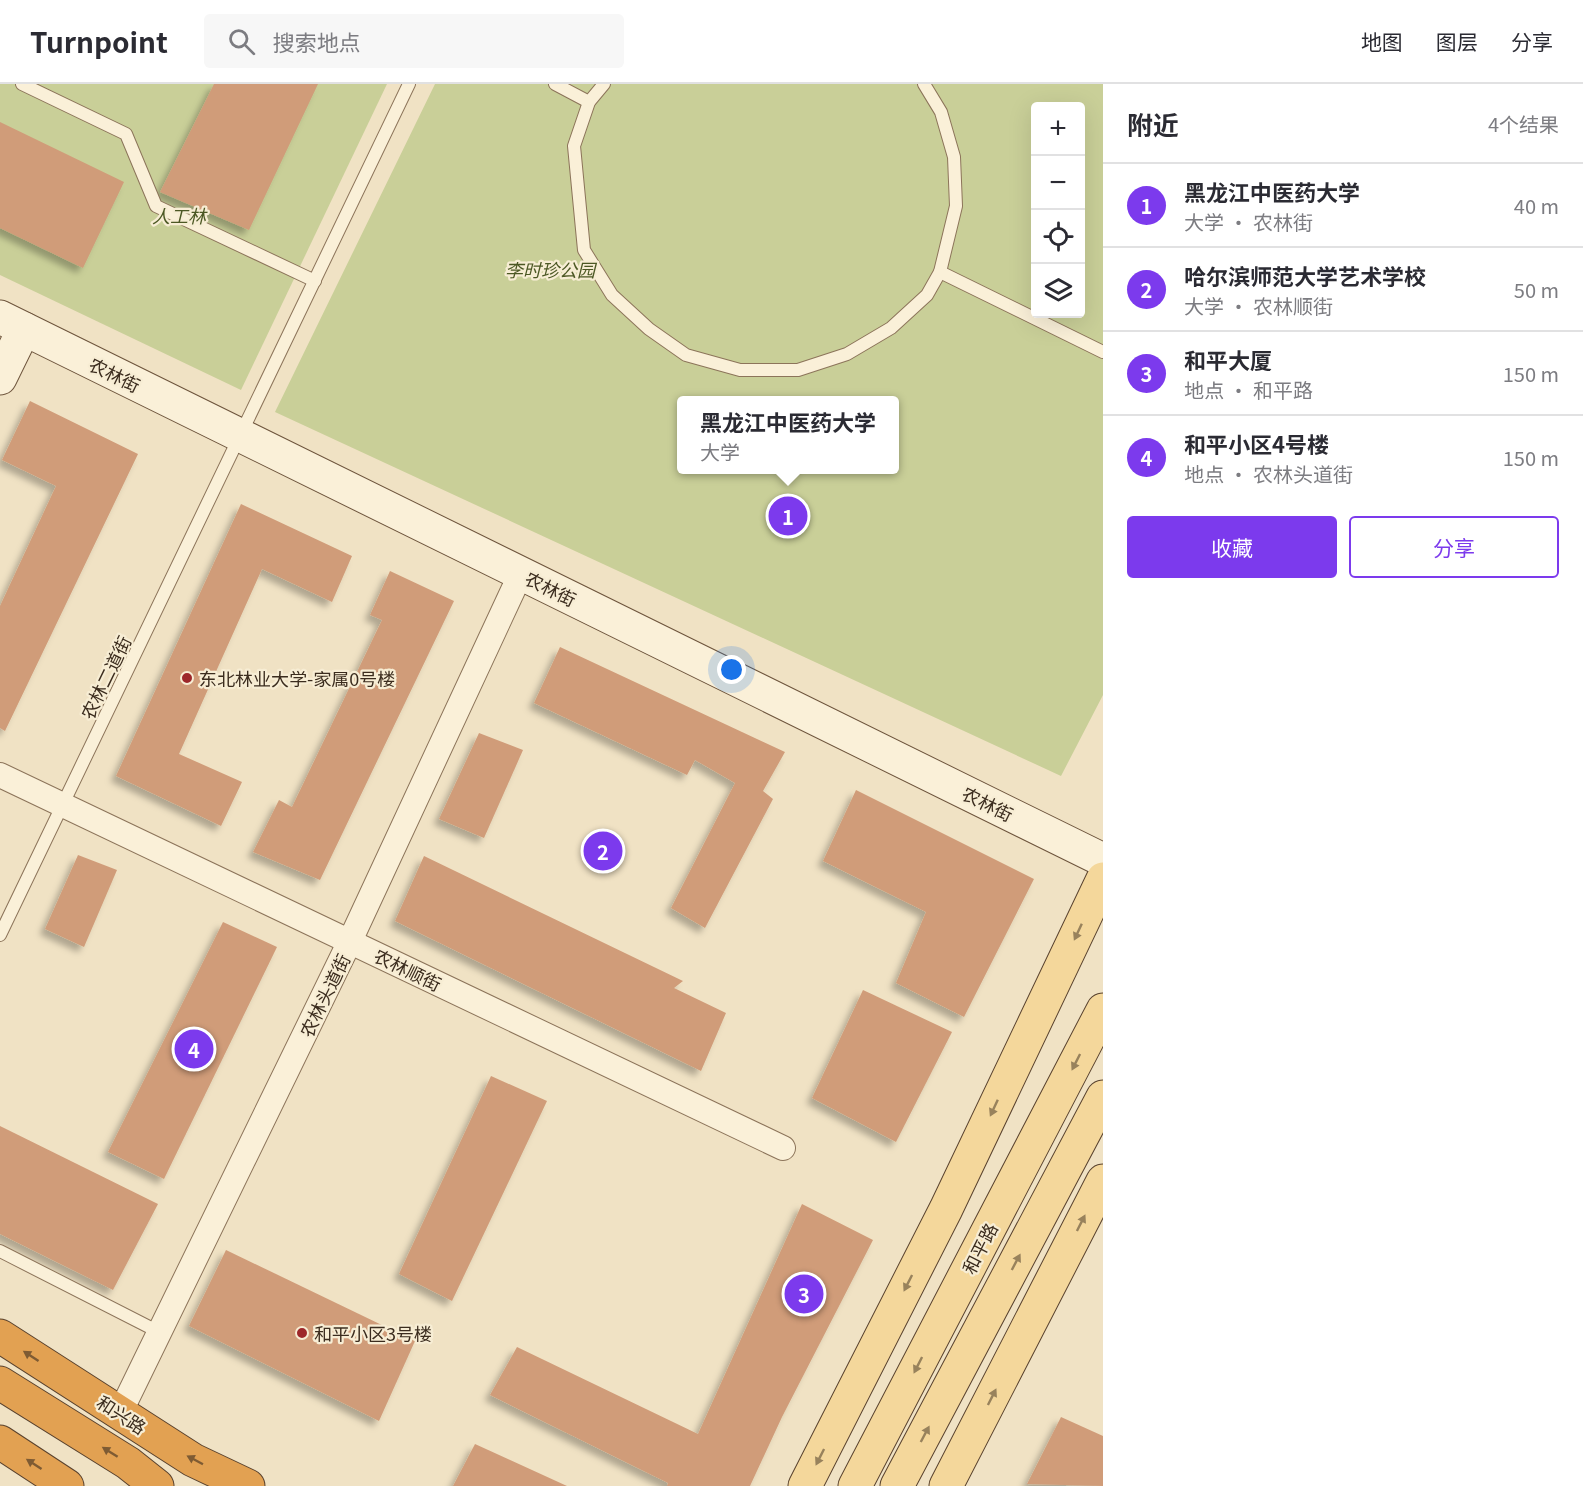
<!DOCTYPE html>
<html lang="zh">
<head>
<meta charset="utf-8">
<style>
	body { margin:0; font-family:Georgia,"Noto Sans SC",serif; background:#f7f7f7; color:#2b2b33 }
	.controls { position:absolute; right:18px; top:18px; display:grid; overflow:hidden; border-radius:6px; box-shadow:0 6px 24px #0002 }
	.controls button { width:54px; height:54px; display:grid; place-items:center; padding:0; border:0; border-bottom:2px solid #e1e1e2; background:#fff; color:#2b2b33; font:30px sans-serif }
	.you { position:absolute; left:732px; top:586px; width:21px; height:21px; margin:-15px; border:4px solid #fff; border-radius:50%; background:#1a73e8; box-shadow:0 0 0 9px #1a73e833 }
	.badge { display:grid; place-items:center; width:39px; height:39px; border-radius:50%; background:#7c3aed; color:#fff; font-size:20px; font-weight:700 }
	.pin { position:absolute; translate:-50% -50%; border:3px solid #fff; box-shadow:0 2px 6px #0006 }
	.popup { position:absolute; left:677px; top:312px; width:222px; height:78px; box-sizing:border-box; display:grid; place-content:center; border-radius:6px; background:#fff; filter:drop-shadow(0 2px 4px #0005); font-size:20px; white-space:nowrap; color:#7c7c81 }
	.popup b { font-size:22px; color:#2b2b33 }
	.popup::after { content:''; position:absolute; left:50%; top:100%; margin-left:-12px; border:12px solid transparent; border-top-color:#fff }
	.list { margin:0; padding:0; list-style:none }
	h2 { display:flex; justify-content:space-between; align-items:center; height:78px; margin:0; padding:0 24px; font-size:26px }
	h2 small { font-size:20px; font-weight:400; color:#7c7c81 }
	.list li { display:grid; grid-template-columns:39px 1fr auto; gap:18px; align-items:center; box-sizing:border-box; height:84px; padding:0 24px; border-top:2px solid #e1e1e2 }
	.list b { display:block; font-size:22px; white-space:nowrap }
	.list p { margin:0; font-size:20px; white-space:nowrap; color:#7c7c81 }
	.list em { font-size:20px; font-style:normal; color:#7c7c81 }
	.actions { display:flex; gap:12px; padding:18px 24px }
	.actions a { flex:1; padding:14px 0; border:2px solid #7c3aed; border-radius:6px; text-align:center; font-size:21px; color:#7c3aed }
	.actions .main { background:#7c3aed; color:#fff }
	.icon { flex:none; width:33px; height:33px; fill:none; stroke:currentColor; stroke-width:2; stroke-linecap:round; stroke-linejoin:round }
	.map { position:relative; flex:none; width:1103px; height:1402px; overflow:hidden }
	header { display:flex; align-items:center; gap:36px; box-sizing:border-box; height:84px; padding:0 30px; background:#fff; border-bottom:2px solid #e1e1e2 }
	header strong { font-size:28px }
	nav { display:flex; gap:33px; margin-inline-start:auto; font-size:21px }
	.search { width:420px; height:54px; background:#f7f7f7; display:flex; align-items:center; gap:15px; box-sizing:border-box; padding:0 21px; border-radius:6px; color:#7c7c81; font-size:22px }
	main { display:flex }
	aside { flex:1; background:#fff }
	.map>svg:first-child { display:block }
</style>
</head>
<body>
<header>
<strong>Turnpoint</strong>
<div class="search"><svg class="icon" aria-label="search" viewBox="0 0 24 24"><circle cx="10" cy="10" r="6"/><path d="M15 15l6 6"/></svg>搜索地点</div>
<nav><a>地图</a><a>图层</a><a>分享</a></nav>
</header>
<main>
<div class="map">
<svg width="1103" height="1402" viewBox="0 0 1103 1402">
	<defs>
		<filter id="shadow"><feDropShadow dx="-5.5" dy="5.5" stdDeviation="3" flood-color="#0004"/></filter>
	</defs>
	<rect width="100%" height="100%" fill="#f0e2c4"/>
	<g fill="#c9cf98" fill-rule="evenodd">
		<path d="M 0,0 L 387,0 L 241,306 L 0,191 Z"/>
		<path d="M 435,0 L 1103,0 L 1103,611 L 1061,692 L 275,328 ZM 1036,22 L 1080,22 L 1080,230 L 1036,230 ZM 682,316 L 894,316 L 894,386 L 682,386 Z"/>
	</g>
	<g fill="#d09c79" filter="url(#shadow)">
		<path d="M 214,0 L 318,0 L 249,146 L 160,108 Z"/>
		<path d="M 0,38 L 124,98 L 83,184 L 0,144 Z"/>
		<path d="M 30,317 L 138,370 L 5,647 L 0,644 L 0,522 L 56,402 L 2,376 Z"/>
		<path d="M 241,420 L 352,472 L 332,518 L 262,485 L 179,670 L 242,698 L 221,742 L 116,692 Z"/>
		<path d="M 390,487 L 454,517 L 320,796 L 253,768 L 279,716 L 292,723 L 382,536 L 370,531 Z"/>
		<path d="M 560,563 L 785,668 L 763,707 L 773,715 L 705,844 L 671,824 L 735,699 L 695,676 L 687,691 L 534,619 Z"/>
		<path d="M 479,649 L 523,666 L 484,754 L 439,735 Z"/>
		<path d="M 856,706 L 1034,795 L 964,933 L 896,899 L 926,828 L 823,777 Z"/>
		<path d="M 78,771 L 117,786 L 84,863 L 45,845 Z"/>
		<path d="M 424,772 L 683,897 L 674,904 L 726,929 L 701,987 L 395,837 Z"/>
		<path d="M 223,838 L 277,863 L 164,1095 L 108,1068 Z"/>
		<path d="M 863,906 L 952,948 L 896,1058 L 812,1014 Z"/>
		<path d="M 491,992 L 547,1017 L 452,1217 L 399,1190 Z"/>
		<path d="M 0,1042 L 158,1120 L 113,1206 L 0,1150 Z"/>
		<path d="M 802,1120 L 873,1156 L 782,1333 L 750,1402 L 667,1402 L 668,1399 L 490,1311 L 517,1263 L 698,1350 Z"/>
		<path d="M 226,1166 L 415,1257 L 379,1337 L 189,1242 Z"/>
		<path d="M 1061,1333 L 1103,1352 L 1103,1402 L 1027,1400 Z"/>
		<path d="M 475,1360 L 567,1402 L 453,1402 Z"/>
	</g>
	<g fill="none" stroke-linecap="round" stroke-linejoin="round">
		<defs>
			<g id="lane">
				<path d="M 22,0 L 126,50 L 156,122 L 315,197"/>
				<path d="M 555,0 L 589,18"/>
				<path d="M 604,0 L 589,18 L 574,62 L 584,166 L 612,211 L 649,245 L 686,271 L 740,286 L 798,286 L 847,270 L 891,244 L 927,211 L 940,188 L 956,122 L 954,73 L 941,28 L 924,0"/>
				<path d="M 940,188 L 1103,268"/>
				<path d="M 0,851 L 409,0"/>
				<path d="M 0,1167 L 159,1248"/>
			</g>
			<g id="street">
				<path d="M 0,691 L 783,1064"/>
				<path d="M 120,1329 L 350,857 L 521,489"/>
			</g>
			<g id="secondary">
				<path d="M 0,233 L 1103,776"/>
				<path d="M 0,294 L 24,245"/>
			</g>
			<g id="primary">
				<path d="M 805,1402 L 946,1125 L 1103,795"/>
				<path d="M 855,1402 L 1103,926"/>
				<path d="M 897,1402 L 1103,1013"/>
				<path d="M 946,1402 L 1103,1097"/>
			</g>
			<g id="highway">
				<path d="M 0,1252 L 193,1376 L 248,1402"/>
				<path d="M 0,1299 L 128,1379 L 157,1402"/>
				<path d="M 0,1358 L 67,1402"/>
			</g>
		</defs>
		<use href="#lane" stroke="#8c745a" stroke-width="14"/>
		<use href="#street" stroke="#8c745a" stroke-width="26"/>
		<use href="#secondary" stroke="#6e553d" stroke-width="35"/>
		<use href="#primary" stroke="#59422e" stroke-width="35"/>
		<use href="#highway" stroke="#59422e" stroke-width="35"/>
		<use href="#lane" stroke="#faf0d8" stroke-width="12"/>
		<use href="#street" stroke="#faf0d8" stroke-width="24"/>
		<use href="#secondary" stroke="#faf0d8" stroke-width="33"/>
		<use href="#primary" stroke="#f4d79b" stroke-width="33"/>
		<use href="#highway" stroke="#e2a152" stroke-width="33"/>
	</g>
	<defs><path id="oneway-solid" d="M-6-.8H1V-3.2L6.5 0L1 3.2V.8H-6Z" transform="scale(1.5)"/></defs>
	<g fill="#98825c">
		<use href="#oneway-solid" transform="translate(1078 848) rotate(115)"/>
		<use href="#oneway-solid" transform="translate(1076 978) rotate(117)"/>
		<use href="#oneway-solid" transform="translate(994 1024) rotate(115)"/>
		<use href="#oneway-solid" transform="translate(1081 1139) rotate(-63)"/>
		<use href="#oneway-solid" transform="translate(1016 1178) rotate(-62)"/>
		<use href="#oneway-solid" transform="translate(908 1199) rotate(117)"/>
		<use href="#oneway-solid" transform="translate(918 1281) rotate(117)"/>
		<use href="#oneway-solid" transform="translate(992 1313) rotate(-63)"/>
		<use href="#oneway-solid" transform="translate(925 1350) rotate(-62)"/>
		<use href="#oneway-solid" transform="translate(820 1373) rotate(117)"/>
	</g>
	<g fill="#7e5b33">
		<use href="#oneway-solid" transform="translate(31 1272) rotate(-147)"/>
		<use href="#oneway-solid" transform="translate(110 1368) rotate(-148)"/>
		<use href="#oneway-solid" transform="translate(195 1376) rotate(-152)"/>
		<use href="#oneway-solid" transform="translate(34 1380) rotate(-147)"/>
	</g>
	<g fill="#9d272a" stroke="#f7edd4" stroke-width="2">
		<circle cx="187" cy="594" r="6"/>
		<circle cx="302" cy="1249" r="6"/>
	</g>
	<g text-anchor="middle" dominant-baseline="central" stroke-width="4.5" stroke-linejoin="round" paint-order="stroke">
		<g font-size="18" font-style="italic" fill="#4c5824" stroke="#f7edd4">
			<text x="179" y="131">人工林</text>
			<text x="550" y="185">李时珍公园</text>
		</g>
		<g font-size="18" fill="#3b2c1e" stroke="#f7edd4">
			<text transform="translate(115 290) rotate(26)">农林街</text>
			<text transform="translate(551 504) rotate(26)">农林街</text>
			<text transform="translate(105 593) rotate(-64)">农林二道街</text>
			<text transform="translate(988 719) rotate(26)">农林街</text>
			<text transform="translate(408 885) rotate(26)">农林顺街</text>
			<text transform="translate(324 911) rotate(-64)">农林头道街</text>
			<text transform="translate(979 1164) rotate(-63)">和平路</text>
			<text transform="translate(122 1330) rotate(33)">和兴路</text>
		</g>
		<g font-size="18" fill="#3b2c1e" stroke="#f7edd4" text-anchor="start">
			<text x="199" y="594">东北林业大学-家属0号楼</text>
			<text x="314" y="1249">和平小区3号楼</text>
		</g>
	</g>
</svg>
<div class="controls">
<button>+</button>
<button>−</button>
<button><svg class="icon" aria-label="locate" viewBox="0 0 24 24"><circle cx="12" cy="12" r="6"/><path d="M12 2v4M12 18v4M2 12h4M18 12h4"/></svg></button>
<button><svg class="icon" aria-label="layers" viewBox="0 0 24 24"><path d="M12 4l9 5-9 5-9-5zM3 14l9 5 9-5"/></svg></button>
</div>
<div class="you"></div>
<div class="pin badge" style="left:788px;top:432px">1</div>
<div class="popup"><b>黑龙江中医药大学</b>大学</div>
<div class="pin badge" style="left:603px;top:767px">2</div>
<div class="pin badge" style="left:804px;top:1210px">3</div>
<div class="pin badge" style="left:194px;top:965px">4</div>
</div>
<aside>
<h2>附近<small>4个结果</small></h2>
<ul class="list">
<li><span class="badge">1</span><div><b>黑龙江中医药大学</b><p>大学 · 农林街</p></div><em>40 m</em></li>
<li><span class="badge">2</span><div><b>哈尔滨师范大学艺术学校</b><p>大学 · 农林顺街</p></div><em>50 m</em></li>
<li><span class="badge">3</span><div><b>和平大厦</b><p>地点 · 和平路</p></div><em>150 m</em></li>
<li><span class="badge">4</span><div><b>和平小区4号楼</b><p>地点 · 农林头道街</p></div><em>150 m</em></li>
</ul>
<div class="actions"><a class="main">收藏</a><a>分享</a></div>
</aside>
</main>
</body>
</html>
